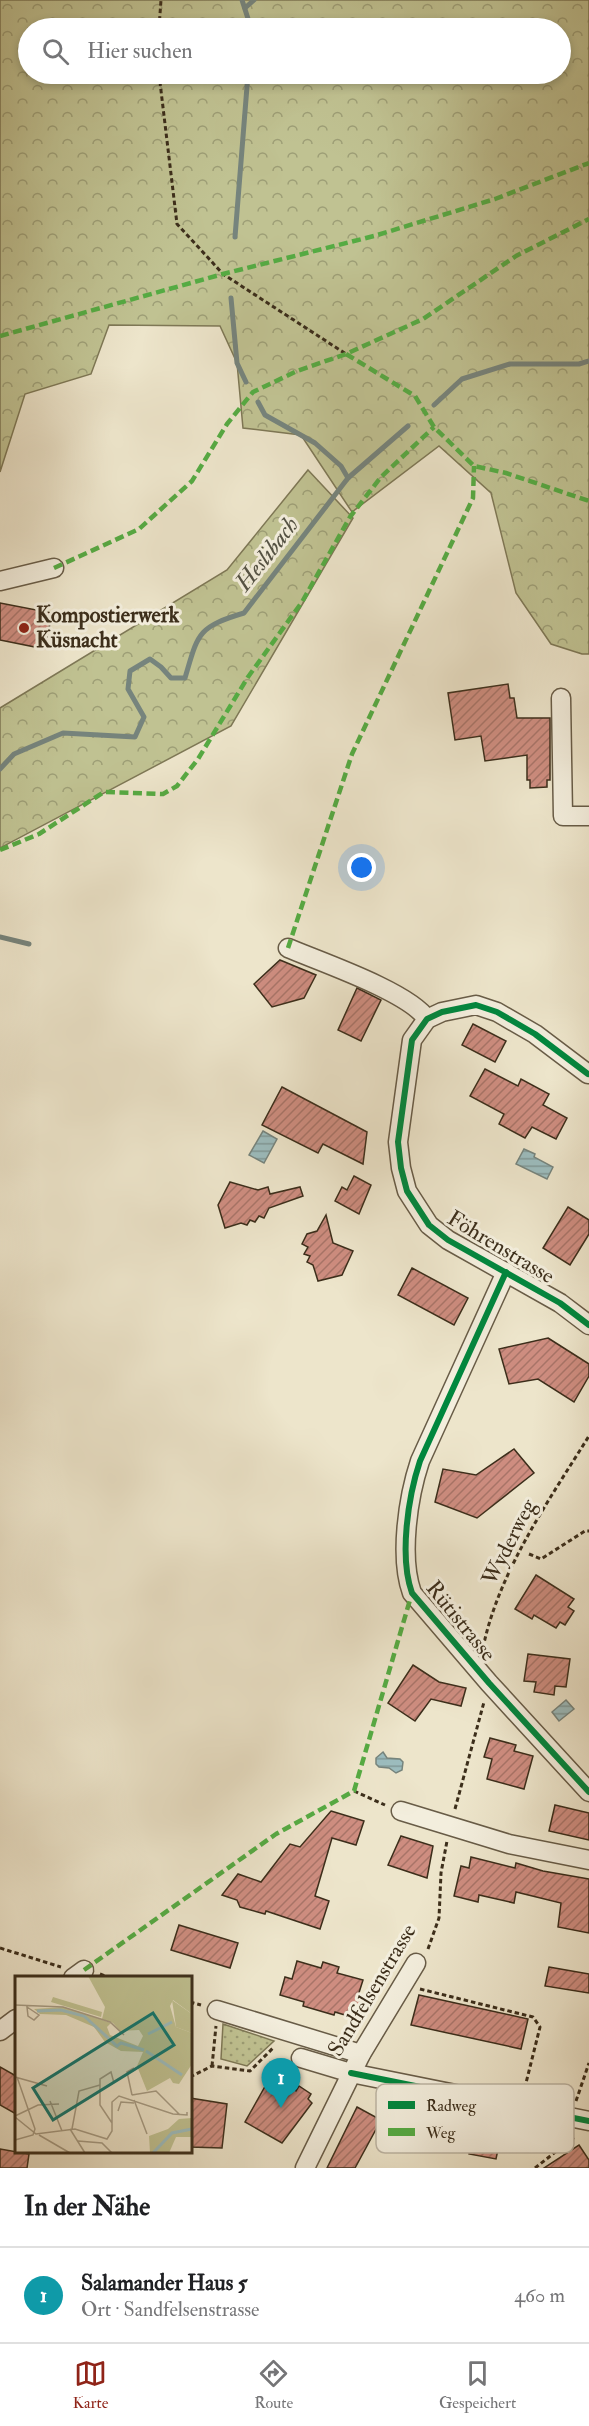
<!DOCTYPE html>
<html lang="de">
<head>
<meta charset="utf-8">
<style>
	body { margin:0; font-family:"IM FELL Double Pica",serif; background:#f6f6f6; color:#202124 }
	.you { position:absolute; left:362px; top:868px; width:21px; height:21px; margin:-15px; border:4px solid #fff; border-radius:50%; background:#1a73e8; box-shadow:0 0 0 9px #1a73e833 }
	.badge { display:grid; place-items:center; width:39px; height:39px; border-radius:50%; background:#8f2418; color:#fff; font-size:20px; font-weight:700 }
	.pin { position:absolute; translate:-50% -50px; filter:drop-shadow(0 2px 3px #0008) }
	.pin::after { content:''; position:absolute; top:32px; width:21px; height:18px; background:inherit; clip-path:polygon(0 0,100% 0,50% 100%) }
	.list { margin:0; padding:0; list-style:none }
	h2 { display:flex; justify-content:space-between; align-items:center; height:78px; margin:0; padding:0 24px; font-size:26px }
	h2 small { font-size:20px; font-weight:400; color:#757577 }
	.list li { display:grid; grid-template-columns:39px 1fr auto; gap:18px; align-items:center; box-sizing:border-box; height:96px; padding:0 24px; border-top:2px solid #e0e0e0 }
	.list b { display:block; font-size:22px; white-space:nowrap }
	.list p { margin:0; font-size:20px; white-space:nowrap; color:#757577 }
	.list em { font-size:20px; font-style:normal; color:#757577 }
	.icon { flex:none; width:33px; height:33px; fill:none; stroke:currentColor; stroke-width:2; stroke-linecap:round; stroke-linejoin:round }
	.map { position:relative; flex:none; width:589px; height:2168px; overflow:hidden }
	.search { position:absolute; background:#fff; box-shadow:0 3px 9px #0003; left:18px; right:18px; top:18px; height:66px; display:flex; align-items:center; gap:15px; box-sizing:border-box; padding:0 21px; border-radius:33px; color:#757577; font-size:22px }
	.sheet { height:174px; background:#fff }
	nav { display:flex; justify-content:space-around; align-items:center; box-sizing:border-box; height:84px; border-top:2px solid #e0e0e0; background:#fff; font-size:16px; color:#757577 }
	nav a { display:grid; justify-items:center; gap:3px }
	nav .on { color:#8f2418 }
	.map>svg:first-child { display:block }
</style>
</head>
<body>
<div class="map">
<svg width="589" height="2168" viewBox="0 0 589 2168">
	<defs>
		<pattern id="forest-crowns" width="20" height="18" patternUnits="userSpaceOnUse" patternTransform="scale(1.5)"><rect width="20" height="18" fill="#c0c292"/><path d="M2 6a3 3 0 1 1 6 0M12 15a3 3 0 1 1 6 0" fill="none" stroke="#9d9e76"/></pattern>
		<pattern id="park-dots" width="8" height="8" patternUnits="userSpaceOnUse" patternTransform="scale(1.5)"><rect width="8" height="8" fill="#c0c292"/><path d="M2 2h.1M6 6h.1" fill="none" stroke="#9d9e76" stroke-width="1.8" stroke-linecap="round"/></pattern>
		<pattern id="water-rules" width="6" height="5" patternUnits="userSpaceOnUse" patternTransform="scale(1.5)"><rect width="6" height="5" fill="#9cbdbf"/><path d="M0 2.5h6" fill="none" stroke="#809a9a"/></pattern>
		<pattern id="building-hatch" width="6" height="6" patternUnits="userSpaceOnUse" patternTransform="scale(1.5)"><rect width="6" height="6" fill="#ce8d80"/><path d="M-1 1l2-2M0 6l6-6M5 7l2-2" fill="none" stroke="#a87468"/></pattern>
	</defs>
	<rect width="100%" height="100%" fill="#ede5cb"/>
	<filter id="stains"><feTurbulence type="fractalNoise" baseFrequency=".00333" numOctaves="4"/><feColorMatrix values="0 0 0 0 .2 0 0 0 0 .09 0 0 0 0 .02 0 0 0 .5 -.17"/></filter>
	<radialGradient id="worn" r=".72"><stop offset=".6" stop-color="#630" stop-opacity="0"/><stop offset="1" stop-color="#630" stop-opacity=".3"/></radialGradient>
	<g fill="url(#forest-crowns)" stroke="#7e7856" stroke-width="1.5" fill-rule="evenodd">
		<path d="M 0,0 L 589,0 L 589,654 L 582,654 L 551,644 L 516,593 L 491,493 L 439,446 L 352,512 L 301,435 L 243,428 L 237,363 L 220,326 L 109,325 L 91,374 L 25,394 L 0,472 ZM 28,28 L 560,28 L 560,74 L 28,74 Z"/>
		<path d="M 308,470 L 353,518 L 231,726 L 0,848 L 0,708 L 227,570 Z"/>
	</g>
	<path fill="url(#park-dots)" stroke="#7e7856" stroke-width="1.5" d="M 223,2024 L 274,2041 L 247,2066 L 221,2059 Z"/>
	<g fill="url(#water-rules)" stroke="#76847d" stroke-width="1.5">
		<path d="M 263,1131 L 277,1139 L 264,1163 L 249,1155 Z"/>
		<path d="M 524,1149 L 535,1154 L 534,1157 L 553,1167 L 547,1179 L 516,1164 Z"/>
		<path d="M 566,1700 L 574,1709 L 559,1721 L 552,1712 Z"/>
		<path d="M 383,1752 L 387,1758 L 400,1759 L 403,1762 L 402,1770 L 396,1773 L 389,1768 L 379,1767 L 376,1764 L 376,1758 Z"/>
	</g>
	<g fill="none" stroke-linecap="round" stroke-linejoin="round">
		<g stroke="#76847d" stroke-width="5">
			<path d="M 242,0 L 251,28"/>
			<path d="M 245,8 L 254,0"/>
			<path d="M 235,237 L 248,74"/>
			<path d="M 231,298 L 237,363 L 246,382"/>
			<path d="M 258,402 L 265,415 L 315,443 L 341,466 L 348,478"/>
			<path d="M 434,405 L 462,379 L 510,364 L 579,364 L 589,361"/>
			<path d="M 0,769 L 14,754 L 63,733 L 135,737 L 144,717 L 128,689 L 130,671 L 150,659 L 161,667 L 171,678 L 185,678 C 198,634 197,627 244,613 L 348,478 L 408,426"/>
			<path d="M 0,937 L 29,944"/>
		</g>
	</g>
	<g fill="url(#building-hatch)" stroke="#3c2e1b" stroke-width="1.5">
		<path d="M 0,603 L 52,613 L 45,649 L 0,640 Z"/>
		<path d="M 508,684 L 510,698 L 514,698 L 517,718 L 550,718 L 550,780 L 547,780 L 547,787 L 530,788 L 530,780 L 527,780 L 527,755 L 485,761 L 481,736 L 455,740 L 448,693 Z"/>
		<path d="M 280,960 L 316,975 L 304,998 L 272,1007 L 254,984 Z"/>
		<path d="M 357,988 L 381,1000 L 361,1041 L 338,1030 Z"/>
		<path d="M 473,1024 L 506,1041 L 495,1062 L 462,1045 Z"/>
		<path d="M 485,1069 L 518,1086 L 521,1079 L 549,1094 L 543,1105 L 567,1118 L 556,1139 L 532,1127 L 525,1138 L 499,1124 L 504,1114 L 470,1096 Z"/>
		<path d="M 282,1087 L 367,1132 L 363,1164 L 323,1144 L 318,1153 L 262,1125 Z"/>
		<path d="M 354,1176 L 371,1185 L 359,1214 L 335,1201 L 342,1187 L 347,1190 Z"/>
		<path d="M 230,1182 L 258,1190 L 268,1187 L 270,1194 L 300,1187 L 303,1196 L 269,1208 L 264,1218 L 259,1216 L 255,1222 L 250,1220 L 247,1225 L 241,1223 L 225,1228 L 218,1205 Z"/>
		<path d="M 568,1207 L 589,1220 L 589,1234 L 570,1265 L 543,1248 Z"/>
		<path d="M 326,1215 L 333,1243 L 353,1251 L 342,1275 L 318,1281 L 313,1265 L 307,1262 L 310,1256 L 304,1254 L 308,1247 L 302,1244 L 307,1234 L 317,1231 Z"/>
		<path d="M 412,1268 L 468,1298 L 454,1325 L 398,1295 Z"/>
		<path d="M 548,1338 L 589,1364 L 589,1376 L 574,1402 L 538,1379 L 509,1384 L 499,1349 Z"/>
		<path d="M 514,1449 L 534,1473 L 477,1518 L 435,1502 L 443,1469 L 476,1475 Z"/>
		<path d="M 536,1575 L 574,1599 L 568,1607 L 574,1611 L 565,1625 L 560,1622 L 556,1628 L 534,1615 L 532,1619 L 515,1609 Z"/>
		<path d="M 528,1654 L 570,1659 L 566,1687 L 555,1686 L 554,1695 L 534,1692 L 536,1682 L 524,1681 Z"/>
		<path d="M 413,1665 L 439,1682 L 466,1688 L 461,1706 L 431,1699 L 415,1721 L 388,1703 Z"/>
		<path d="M 490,1738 L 516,1745 L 514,1751 L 533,1756 L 524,1789 L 487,1779 L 492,1759 L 484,1757 Z"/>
		<path d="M 555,1805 L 589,1813 L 589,1840 L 549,1831 Z"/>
		<path d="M 331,1811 L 364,1821 L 356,1845 L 332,1838 L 315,1896 L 329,1901 L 320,1929 L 266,1911 L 265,1914 L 240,1907 L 237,1900 L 222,1895 L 238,1874 L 261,1882 L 290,1844 L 300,1847 Z"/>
		<path d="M 401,1836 L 433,1846 L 427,1878 L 388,1865 Z"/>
		<path d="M 471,1857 L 515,1868 L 516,1863 L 543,1871 L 589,1879 L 589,1933 L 558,1927 L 561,1903 L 516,1892 L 514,1903 L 479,1895 L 478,1902 L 454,1896 L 461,1866 L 469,1868 Z"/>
		<path d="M 179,1925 L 238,1943 L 230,1968 L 171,1950 Z"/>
		<path d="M 297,1961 L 321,1968 L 323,1962 L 339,1967 L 337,1973 L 363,1980 L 357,1999 L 364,2001 L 358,2019 L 335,2012 L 334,2015 L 303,2006 L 304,2002 L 280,1995 L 285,1977 L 292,1979 Z"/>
		<path d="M 549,1967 L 589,1974 L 589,1993 L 545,1986 Z"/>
		<path d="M 419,1995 L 528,2019 L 521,2049 L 411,2025 Z"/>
		<path d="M 0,2067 L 16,2076 L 16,2114 L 0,2105 Z"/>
		<path d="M 272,2074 L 296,2091 L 299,2086 L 311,2094 L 308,2099 L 312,2103 L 282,2143 L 245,2122 Z"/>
		<path d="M 190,2098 L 227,2104 L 222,2148 L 190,2147 Z"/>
		<path d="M 423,2102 L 456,2109 L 455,2117 L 503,2126 L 496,2159 L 469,2154 L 471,2141 L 417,2131 Z"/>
		<path d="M 357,2107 L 381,2120 L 355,2168 L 327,2168 Z"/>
		<path d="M 579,2145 L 589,2160 L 589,2168 L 544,2168 Z"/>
		<path d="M 0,2149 L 29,2154 L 27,2168 L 0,2168 Z"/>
	</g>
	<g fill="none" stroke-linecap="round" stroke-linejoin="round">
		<defs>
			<g id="minor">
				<path d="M 0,581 L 54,568"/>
				<path d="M 561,698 L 563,816 L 589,816"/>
				<path d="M 288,948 C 321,962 409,992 427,1019"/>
				<path d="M 588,1074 L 535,1034 L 497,1012 L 476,1005 L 442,1012 L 427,1019 L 412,1040 L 398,1142 L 401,1168 L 407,1191 L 429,1225 L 448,1240 L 560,1303 L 589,1325"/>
				<path d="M 506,1272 L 420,1461 C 408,1497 399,1557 412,1593 L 489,1683 L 589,1792"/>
				<path d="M 401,1811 L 509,1844 L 589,1860"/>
				<path d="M 73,1978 L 84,1970"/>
				<path d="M 217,2010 L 361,2054"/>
				<path d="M 0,2031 L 16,2019"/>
				<path d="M 301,2058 L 351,2073 L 589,2121"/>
				<path d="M 305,2168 L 361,2054 L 416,1963"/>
			</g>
		</defs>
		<use href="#minor" stroke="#685c47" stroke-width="21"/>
		<g stroke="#3c2e1b" stroke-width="3" stroke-dasharray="4.5 3" stroke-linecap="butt">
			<path d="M 159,28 L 161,0"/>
			<path d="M 159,74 L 177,224 L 223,274 L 346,354"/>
			<path d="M 529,1554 L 541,1559 L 585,1531 L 589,1531"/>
			<path d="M 483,1648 C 498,1573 549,1500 589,1436"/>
			<path d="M 354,1791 L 385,1805"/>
			<path d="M 455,1809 L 484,1702"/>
			<path d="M 0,1948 L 61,1967"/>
			<path d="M 428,1949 L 439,1918 L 441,1873 L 447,1841"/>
			<path d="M 100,1974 L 110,1978"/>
			<path d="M 420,1989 L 533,2017 L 540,2027 L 524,2091"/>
			<path d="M 190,2002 L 201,2005"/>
			<path d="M 212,2066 L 216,2026"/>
			<path d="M 190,2077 L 212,2066 L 250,2071 L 274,2047"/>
			<path d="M 576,2101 L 589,2063"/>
			<path d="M 535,2168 L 576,2136"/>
		</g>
		<use href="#minor" stroke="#f3eedd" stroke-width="18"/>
		<g stroke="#55ab43" stroke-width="4.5" stroke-dasharray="9 4.5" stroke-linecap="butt">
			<path d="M 0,336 L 223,274 L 374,236 L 495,199 L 589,163"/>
			<path d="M 346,354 L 415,396 L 434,427 L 474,466 L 506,473 L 589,501"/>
			<path d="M 54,568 L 139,529 L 192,481 L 227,424 L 253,392 L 297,371 L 346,354 L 423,319 L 516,256 L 589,219"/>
			<path d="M 0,850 L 39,834 L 104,792 L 163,794 L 177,786 L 198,759 L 248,677 L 302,602 L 350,517 L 381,477 L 434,427"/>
			<path d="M 288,948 L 352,754 L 473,498 L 474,466"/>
			<path d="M 84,1970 L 276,1834 L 354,1791 L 412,1593"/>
		</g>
		<defs>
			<g id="cycleway">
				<path d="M 588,1074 L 535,1034 L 497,1012 L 476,1005 L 442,1012 L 427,1019 L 412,1040 L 398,1142 L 401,1168 L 407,1191 L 429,1225 L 448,1240 L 560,1303 L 589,1325"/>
				<path d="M 506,1272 L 420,1461 C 408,1497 399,1557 412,1593 L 489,1683 L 589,1792"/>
				<path d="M 351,2073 L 589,2121"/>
			</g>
		</defs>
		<use href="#cycleway" stroke="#f3eedd" stroke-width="10"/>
		<use href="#cycleway" stroke="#00873e" stroke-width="6"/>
	</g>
	<circle fill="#8f2418" stroke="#f3eedd" stroke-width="2" cx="24" cy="628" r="6"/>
	<g text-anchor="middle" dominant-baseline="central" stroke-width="6" stroke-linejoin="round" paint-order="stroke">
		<g font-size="22" font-weight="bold" fill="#3c2e1b" stroke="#f3eedd" text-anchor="start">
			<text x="36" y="615">Kompostierwerk<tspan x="36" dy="25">Küsnacht</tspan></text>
		</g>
		<g font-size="22" fill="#3c2e1b" stroke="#f3eedd">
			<text transform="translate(501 1247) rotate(31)">Föhrenstrasse</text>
			<text transform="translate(509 1542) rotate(-63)">Wyderweg</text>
			<text transform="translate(461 1621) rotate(51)">Rütistrasse</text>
			<text transform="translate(372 1990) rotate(-59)">Sandfelsenstrasse</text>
		</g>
		<g font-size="24" font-style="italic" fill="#545244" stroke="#f3eedd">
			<text transform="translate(267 554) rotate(-52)">Heslibach</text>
		</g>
	</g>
	<g transform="translate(15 1976)">
		<rect width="177" height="177" fill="#ede5cb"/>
		<path d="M 38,21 L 87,36 L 86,41 L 36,26 ZM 157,24 L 177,38 L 177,57 L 161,51 Z" fill="#c0c292"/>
		<path d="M 73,0 L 177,0 L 177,38 L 158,24 L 155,30 L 161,51 L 177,57 L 177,88 L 164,108 L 158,107 L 155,102 L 132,115 L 122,90 L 128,76 L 106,75 L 90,66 L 79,51 L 51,39 L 25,38 L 19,33 L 49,31 L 96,47 L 92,51 L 95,59 L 123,70 L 128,60 L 124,54 L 105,55 L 98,47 L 87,43 L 90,31 ZM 177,142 L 177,161 L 161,161 L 154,177 L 135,177 L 134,160 L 153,153 L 164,143 Z" fill="#c0c292"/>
		<path fill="none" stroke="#9cbdbf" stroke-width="3" d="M 22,35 L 46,34 L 69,40 L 102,70 L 106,67 L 129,74M 133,58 L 157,46M 131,75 L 167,99M 138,177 L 157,157 L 177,153"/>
		<path fill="none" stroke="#a69c85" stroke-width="1.5" d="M 0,29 L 48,31 L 95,46 L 109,59M 12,31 L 24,39 L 19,44 L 13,40 ZM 0,101 L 32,110M 117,119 L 141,115 L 165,139M 117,119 L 112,96 L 119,92M 119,124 L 132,158M 35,125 L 47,155M 103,135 L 106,126 L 119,127M 0,140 L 23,129 L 44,128M 0,141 L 21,158 L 60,153 L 92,163 L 97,155 L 97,126 L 104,120 L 158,138 L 172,139 L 172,136M 97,147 L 85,129 L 85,103 L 96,96 L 99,107M 55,153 L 70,177M 57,153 L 64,115 L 85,109M 24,159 L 55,177M 0,164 L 18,159 L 20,153 L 2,101M 63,165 L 87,167 L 97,177"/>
		<path fill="#0f766e" fill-opacity="0.15" stroke="#0f766e" stroke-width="3" d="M 138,37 L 159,69 L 38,144 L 18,112 Z"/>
		<rect width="177" height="177" fill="none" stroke="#3c2e1b" stroke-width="3"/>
	</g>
	<rect x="376" y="2084" width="198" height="69" rx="9" fill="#f3eedd" stroke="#bcb4a3" stroke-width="1.5"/>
	<rect x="388" y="2101" width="27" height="8" fill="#00873e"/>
	<rect x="388" y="2128" width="27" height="8" fill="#55ab43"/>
	<g font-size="16" fill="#3c2e1b">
		<text x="426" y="2111">Radweg</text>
		<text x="426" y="2138">Weg</text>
	</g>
	<rect width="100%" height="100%" filter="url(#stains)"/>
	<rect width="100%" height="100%" fill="url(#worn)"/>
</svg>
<div class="you"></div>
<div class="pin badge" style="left:281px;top:2108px;background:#0f9aa8">1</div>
<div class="search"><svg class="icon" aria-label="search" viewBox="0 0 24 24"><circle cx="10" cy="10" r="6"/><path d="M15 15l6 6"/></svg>Hier suchen</div>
</div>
<section class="sheet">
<h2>In der Nähe<small></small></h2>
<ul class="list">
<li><span class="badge" style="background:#0f9aa8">1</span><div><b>Salamander Haus 5</b><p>Ort · Sandfelsenstrasse</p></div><em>460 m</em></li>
</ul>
</section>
<nav>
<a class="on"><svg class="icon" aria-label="map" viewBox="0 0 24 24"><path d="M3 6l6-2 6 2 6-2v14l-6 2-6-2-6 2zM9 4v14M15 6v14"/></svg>Karte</a>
<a><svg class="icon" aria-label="directions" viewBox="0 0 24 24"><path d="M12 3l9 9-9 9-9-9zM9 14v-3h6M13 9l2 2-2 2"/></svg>Route</a>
<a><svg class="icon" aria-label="saved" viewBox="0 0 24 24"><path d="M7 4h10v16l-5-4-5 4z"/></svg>Gespeichert</a>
</nav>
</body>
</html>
